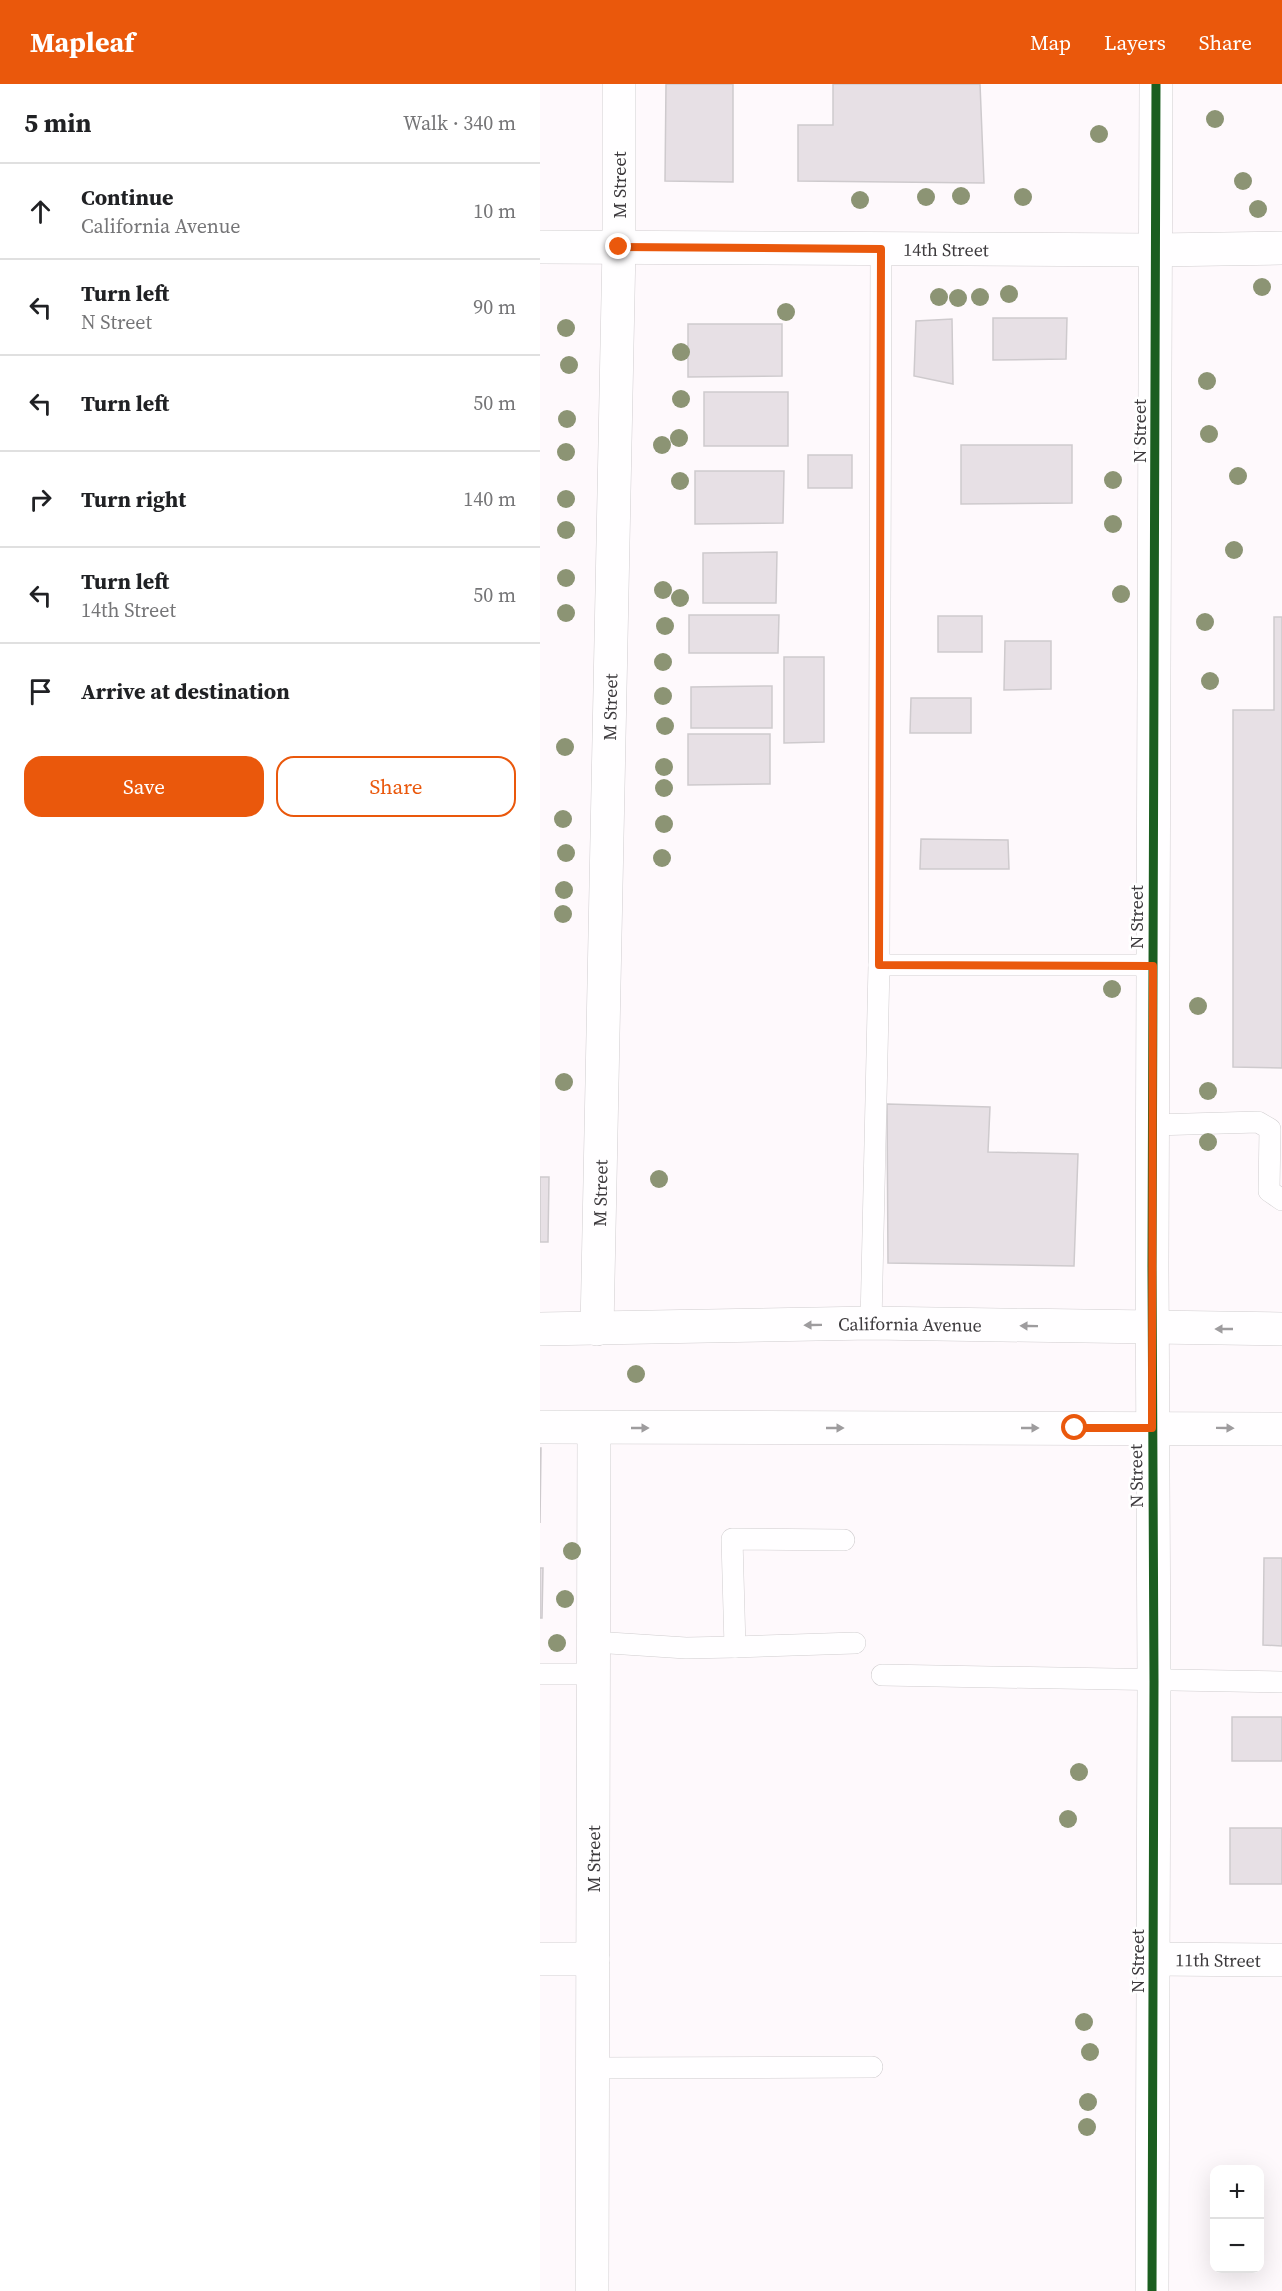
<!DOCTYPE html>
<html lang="en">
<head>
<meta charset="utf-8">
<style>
	body { margin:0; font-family:"Source Serif 4",serif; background:#f2f2f2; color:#202124 }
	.controls { position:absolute; right:18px; bottom:18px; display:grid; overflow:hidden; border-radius:12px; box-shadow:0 6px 24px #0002 }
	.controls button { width:54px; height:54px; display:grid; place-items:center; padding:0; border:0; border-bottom:2px solid #e0e0e0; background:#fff; color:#202124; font:30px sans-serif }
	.stop { position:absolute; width:18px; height:18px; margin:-14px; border:4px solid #ea580c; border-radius:50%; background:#fff }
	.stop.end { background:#ea580c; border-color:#fff; box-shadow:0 2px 6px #0008 }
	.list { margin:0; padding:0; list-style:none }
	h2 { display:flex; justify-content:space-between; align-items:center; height:78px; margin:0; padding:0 24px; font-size:26px }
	h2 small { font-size:20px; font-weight:400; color:#757577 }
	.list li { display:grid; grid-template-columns:39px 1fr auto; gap:18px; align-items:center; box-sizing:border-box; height:96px; padding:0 24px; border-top:2px solid #e0e0e0 }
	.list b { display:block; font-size:22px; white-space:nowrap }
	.list p { margin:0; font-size:20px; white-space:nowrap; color:#757577 }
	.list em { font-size:20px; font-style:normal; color:#757577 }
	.actions { display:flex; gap:12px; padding:18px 24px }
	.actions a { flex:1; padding:14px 0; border:2px solid #ea580c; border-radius:18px; text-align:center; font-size:21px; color:#ea580c }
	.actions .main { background:#ea580c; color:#fff }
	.icon { flex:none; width:33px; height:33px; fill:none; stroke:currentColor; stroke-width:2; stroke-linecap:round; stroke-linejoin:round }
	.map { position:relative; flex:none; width:742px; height:2207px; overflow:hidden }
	header { display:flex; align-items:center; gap:36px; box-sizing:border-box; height:84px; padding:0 30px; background:#ea580c; color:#fff }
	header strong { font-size:28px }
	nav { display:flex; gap:33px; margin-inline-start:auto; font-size:21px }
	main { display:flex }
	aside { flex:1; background:#fff }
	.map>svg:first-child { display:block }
</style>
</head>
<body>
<header>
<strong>Mapleaf</strong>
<nav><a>Map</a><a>Layers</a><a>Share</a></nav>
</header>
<main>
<aside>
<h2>5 min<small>Walk · 340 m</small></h2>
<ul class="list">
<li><svg class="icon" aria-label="ahead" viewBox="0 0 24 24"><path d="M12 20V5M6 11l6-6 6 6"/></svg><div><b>Continue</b><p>California Avenue</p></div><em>10 m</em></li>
<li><svg class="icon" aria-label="left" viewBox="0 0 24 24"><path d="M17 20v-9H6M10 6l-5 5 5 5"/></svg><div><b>Turn left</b><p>N Street</p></div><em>90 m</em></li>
<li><svg class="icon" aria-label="left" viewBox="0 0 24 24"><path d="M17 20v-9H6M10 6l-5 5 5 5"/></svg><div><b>Turn left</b></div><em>50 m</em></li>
<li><svg class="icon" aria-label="right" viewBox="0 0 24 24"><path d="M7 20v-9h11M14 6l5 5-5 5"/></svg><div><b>Turn right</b></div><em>140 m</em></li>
<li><svg class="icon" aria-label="left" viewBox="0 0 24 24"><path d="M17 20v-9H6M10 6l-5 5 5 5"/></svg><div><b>Turn left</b><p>14th Street</p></div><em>50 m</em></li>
<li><svg class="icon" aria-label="arrive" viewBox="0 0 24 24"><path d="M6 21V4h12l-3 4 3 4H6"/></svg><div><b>Arrive at destination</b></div></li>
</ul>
<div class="actions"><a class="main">Save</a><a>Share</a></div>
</aside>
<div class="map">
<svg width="742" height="2207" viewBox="0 0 742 2207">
	<rect width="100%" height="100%" fill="#fef9fc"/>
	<g fill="#e7e0e5" stroke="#cecacd" stroke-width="1.5">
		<path d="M 126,0 L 193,0 L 193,98 L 125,97 Z"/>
		<path d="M 293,0 L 440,0 L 444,99 L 258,97 L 258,41 L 293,41 Z"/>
		<path d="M 453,234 L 527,234 L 526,275 L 453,276 Z"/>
		<path d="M 412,235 L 413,300 L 374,292 L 376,237 Z"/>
		<path d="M 148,240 L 242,240 L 242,292 L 148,293 Z"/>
		<rect x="164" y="308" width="84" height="54"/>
		<path d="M 421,361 L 532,361 L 532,419 L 421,420 Z"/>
		<rect x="268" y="371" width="44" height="33"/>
		<path d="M 155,387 L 244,387 L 243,439 L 155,440 Z"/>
		<path d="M 237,468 L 236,519 L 163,519 L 163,469 Z"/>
		<path d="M 149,531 L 239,531 L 238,569 L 149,569 Z"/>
		<rect x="398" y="532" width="44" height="36"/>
		<path d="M 734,533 L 742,533 L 742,984 L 693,983 L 693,626 L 734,626 Z"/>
		<path d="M 465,557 L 511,557 L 511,605 L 464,606 Z"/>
		<path d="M 244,573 L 284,573 L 284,658 L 244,659 Z"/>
		<path d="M 232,602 L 232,644 L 151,644 L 151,603 Z"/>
		<path d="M 371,614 L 431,614 L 431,649 L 370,649 Z"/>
		<path d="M 148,650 L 230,650 L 230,700 L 148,701 Z"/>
		<path d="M 381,755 L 468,756 L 469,785 L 380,785 Z"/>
		<path d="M 347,1020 L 450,1023 L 448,1068 L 538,1070 L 534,1182 L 348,1179 Z"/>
		<path d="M 0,1093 L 9,1093 L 8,1158 L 0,1158 Z"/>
		<path d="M 0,1364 L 1,1364 L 0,1439 Z"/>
		<path d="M 724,1474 L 742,1474 L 742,1562 L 723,1561 Z"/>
		<path d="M 0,1484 L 3,1484 L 2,1534 L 0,1534 Z"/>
		<rect x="692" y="1633" width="50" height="44"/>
		<rect x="690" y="1744" width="52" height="56"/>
	</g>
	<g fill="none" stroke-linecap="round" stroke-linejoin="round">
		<defs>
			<g id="lane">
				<path d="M 339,881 L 613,881"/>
				<path d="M 613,1041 L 718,1038 L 730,1045 L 729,1107 L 742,1116"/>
				<path d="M 331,1239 L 339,881 L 341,165"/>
				<path d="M 54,1558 L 146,1564 L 195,1563 L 192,1455 L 304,1456"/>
				<path d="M 195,1563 L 315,1559"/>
				<path d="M 0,1590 L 54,1590"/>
				<path d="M 342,1591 L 742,1598"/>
				<path d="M 53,1984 L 332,1983"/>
			</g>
			<g id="street">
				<path id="s1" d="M 0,163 L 617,166 L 742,164"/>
				<path id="s2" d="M 57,1245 L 79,163 L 79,0"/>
				<path d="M 0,1875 L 53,1875"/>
				<path id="s3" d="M 614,1875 L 742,1876"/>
				<path id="s4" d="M 52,2207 L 54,1344"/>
				<path d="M 612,2207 L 614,1597 L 612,1183 L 616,0"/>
			</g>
			<g id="primary">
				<path id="s5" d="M 0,1245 L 331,1239 L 742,1245"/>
				<path d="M 0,1343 L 742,1345"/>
			</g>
		</defs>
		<use href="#lane" stroke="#d0cdcf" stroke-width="22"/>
		<use href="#street" stroke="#d0cdcf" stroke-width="34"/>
		<use href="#primary" stroke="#d0cdcf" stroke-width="34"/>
		<use href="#lane" stroke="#fffeff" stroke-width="21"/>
		<use href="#street" stroke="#fffeff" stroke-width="33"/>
		<use href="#primary" stroke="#fffeff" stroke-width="33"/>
		<defs>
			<path id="cycleway" d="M 612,2207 L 614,1597 L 612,1183 L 616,0"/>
		</defs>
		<use href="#cycleway" stroke="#fff" stroke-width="13"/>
		<use href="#cycleway" stroke="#1b5e20" stroke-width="9"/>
	</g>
	<g fill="#8c9474">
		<circle cx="675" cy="35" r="9"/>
		<circle cx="559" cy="50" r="9"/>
		<circle cx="703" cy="97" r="9"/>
		<circle cx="421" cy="112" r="9"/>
		<circle cx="386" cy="113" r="9"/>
		<circle cx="483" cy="113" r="9"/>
		<circle cx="320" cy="116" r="9"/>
		<circle cx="718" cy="125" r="9"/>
		<circle cx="722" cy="203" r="9"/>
		<circle cx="469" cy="210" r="9"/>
		<circle cx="399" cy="213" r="9"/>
		<circle cx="440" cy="213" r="9"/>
		<circle cx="418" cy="214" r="9"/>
		<circle cx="246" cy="228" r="9"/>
		<circle cx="26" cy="244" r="9"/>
		<circle cx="141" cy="268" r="9"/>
		<circle cx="29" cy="281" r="9"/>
		<circle cx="667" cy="297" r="9"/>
		<circle cx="141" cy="315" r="9"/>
		<circle cx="27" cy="335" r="9"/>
		<circle cx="669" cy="350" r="9"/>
		<circle cx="139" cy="354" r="9"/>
		<circle cx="122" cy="361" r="9"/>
		<circle cx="26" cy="368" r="9"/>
		<circle cx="698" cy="392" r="9"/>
		<circle cx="573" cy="396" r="9"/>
		<circle cx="140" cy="397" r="9"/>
		<circle cx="26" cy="415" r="9"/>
		<circle cx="573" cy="440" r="9"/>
		<circle cx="26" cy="446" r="9"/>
		<circle cx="694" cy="466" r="9"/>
		<circle cx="26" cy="494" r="9"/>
		<circle cx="123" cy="506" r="9"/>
		<circle cx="581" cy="510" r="9"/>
		<circle cx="140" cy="514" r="9"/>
		<circle cx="26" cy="529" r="9"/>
		<circle cx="665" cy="538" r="9"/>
		<circle cx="125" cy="542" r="9"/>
		<circle cx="123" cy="578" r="9"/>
		<circle cx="670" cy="597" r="9"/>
		<circle cx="123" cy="612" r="9"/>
		<circle cx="125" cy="642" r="9"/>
		<circle cx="25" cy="663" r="9"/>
		<circle cx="124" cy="683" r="9"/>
		<circle cx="124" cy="704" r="9"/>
		<circle cx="23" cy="735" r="9"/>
		<circle cx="124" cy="740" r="9"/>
		<circle cx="26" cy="769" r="9"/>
		<circle cx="122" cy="774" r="9"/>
		<circle cx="24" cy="806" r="9"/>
		<circle cx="23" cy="830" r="9"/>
		<circle cx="572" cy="905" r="9"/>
		<circle cx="658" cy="922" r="9"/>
		<circle cx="24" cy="998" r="9"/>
		<circle cx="668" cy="1007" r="9"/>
		<circle cx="668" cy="1058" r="9"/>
		<circle cx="119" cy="1095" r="9"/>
		<circle cx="96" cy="1290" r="9"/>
		<circle cx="32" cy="1467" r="9"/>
		<circle cx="25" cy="1515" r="9"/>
		<circle cx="17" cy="1559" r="9"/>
		<circle cx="539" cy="1688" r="9"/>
		<circle cx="528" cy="1735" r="9"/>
		<circle cx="544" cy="1938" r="9"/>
		<circle cx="550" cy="1968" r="9"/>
		<circle cx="548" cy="2018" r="9"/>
		<circle cx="547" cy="2043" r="9"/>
	</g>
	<defs><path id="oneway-solid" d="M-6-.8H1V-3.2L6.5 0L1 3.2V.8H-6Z" transform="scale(1.5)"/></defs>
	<g fill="#9e9c9e">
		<use href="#oneway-solid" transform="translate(273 1241) rotate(179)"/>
		<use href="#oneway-solid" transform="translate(489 1242) rotate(-179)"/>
		<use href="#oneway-solid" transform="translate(684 1245) rotate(-180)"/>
		<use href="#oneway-solid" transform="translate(100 1344)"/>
		<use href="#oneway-solid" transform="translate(295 1344)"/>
		<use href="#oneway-solid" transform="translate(490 1344)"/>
		<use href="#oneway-solid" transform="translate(685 1344) rotate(1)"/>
	</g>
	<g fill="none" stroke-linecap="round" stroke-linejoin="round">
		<path stroke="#ea580c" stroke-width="8" d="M 79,163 L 341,165 L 339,881 L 613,882 L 612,1344 L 535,1344"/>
	</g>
	<g text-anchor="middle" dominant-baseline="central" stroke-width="5" stroke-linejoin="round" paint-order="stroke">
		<g font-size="18" fill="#3d3a3d" stroke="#fff">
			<text transform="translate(79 101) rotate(-90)">M Street</text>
			<text stroke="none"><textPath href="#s1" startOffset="406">14th Street</textPath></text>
			<text transform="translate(599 347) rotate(-90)">N Street</text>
			<text stroke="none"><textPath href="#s2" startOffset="622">M Street</textPath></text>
			<text transform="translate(596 833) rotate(-90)">N Street</text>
			<text stroke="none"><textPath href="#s2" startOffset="136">M Street</textPath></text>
			<text stroke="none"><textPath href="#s5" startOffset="370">California Avenue</textPath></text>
			<text transform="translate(596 1392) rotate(-91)">N Street</text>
			<text stroke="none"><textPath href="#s4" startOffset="432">M Street</textPath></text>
			<text stroke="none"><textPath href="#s3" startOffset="64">11th Street</textPath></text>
			<text transform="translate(597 1877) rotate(-90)">N Street</text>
		</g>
	</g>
</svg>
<div class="controls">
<button>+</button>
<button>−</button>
</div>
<div class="stop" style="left:535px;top:1344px"></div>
<div class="stop end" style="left:79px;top:163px"></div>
</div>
</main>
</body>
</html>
